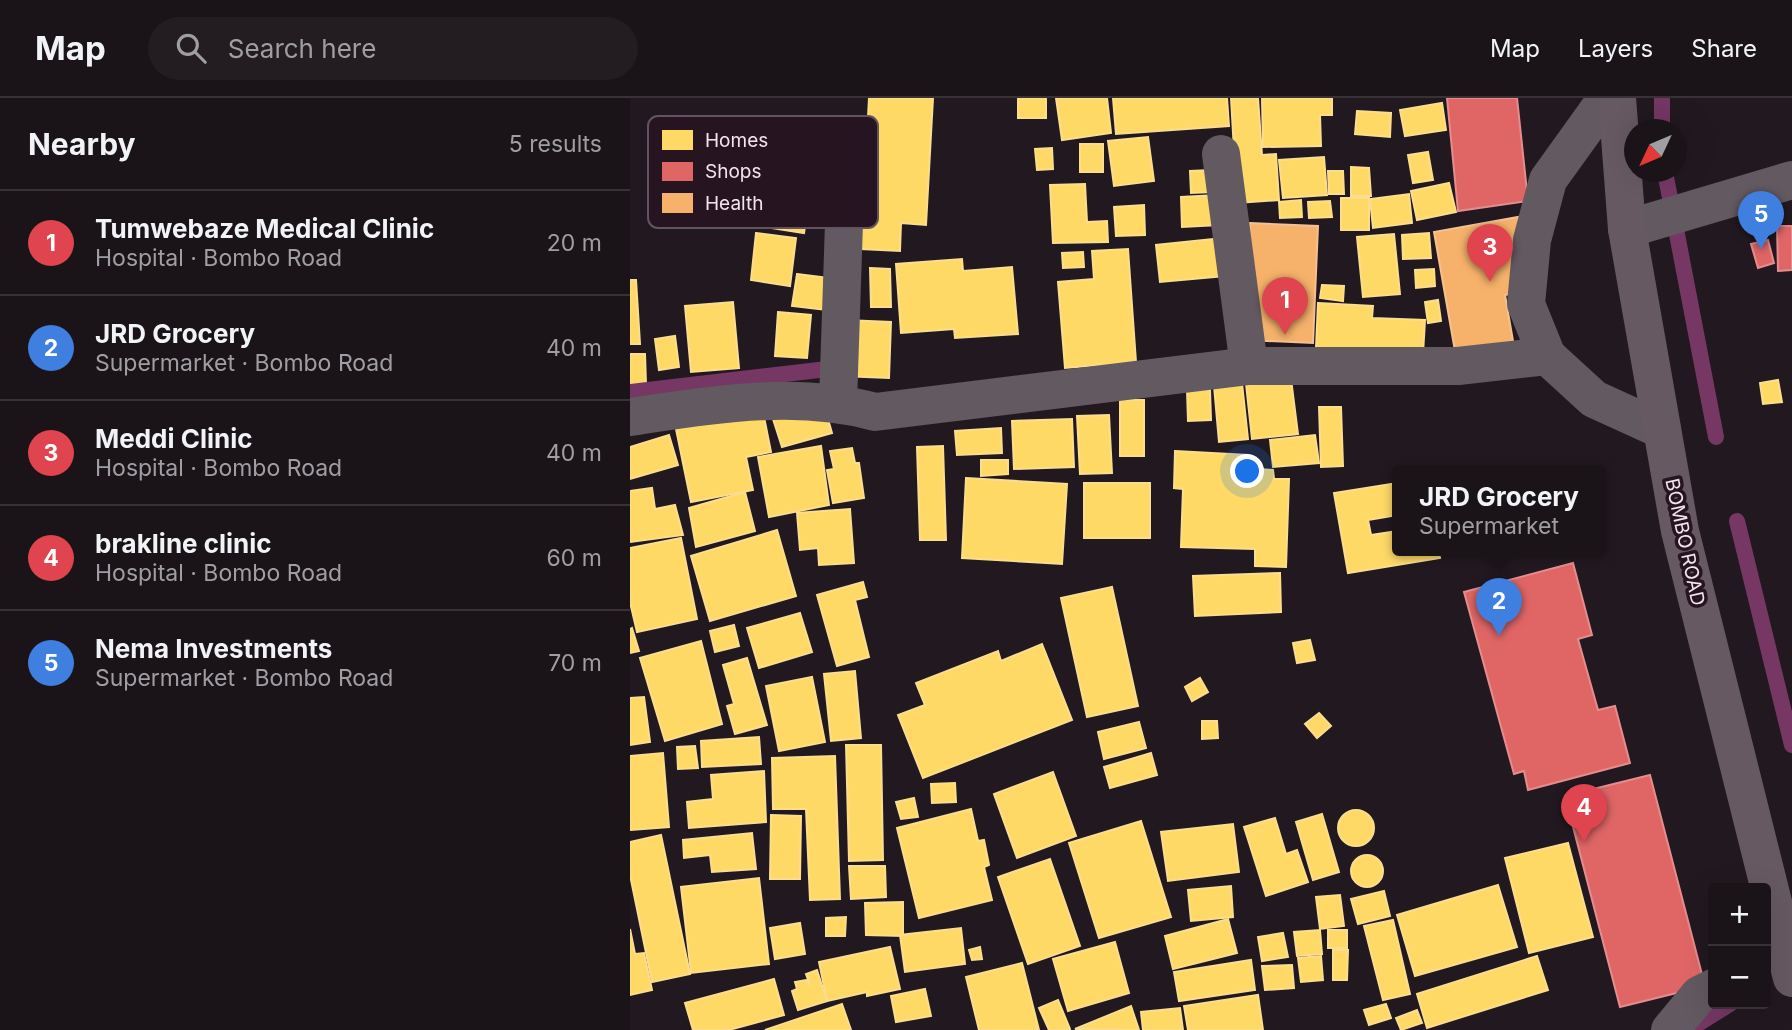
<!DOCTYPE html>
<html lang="en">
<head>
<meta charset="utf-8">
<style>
	body { margin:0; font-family:Inter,sans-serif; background:#231c21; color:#f1f3f6 }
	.controls { position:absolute; right:21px; bottom:21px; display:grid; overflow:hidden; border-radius:7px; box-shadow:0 7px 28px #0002 }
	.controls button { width:63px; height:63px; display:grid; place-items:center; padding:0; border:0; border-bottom:2px solid #383237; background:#1a1318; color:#f1f3f6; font:35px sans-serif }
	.compass { position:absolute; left:994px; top:21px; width:63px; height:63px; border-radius:50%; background:#1a1318; box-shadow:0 7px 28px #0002; rotate:226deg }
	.you { position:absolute; left:618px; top:374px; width:24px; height:24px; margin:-18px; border:5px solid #fff; border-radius:50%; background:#1a73e8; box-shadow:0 0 0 10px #1a73e833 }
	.badge { display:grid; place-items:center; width:46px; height:46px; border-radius:50%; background:#2563eb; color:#fff; font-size:23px; font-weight:700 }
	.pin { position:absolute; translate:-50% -58px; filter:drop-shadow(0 2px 4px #0008) }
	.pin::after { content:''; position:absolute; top:37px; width:24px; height:21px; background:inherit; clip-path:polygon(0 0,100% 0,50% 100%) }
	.popup { position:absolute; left:762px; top:367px; width:214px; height:91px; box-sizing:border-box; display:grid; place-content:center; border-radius:7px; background:#1a1318; filter:drop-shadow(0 2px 5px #0005); font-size:23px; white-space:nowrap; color:#9f9ea2 }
	.popup b { font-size:26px; color:#f1f3f6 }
	.popup::after { content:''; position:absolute; left:50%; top:100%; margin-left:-14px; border:14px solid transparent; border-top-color:#1a1318 }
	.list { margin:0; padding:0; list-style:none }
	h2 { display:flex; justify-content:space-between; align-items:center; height:91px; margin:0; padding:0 28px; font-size:30px }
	h2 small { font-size:23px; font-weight:400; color:#9f9ea2 }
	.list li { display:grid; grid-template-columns:46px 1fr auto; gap:21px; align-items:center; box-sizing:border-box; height:105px; padding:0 28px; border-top:2px solid #383237 }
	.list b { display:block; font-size:26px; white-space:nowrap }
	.list p { margin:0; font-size:23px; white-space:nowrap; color:#9f9ea2 }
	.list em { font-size:23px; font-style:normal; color:#9f9ea2 }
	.icon { flex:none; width:38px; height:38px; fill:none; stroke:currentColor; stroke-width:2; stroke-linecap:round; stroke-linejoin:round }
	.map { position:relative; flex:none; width:1162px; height:932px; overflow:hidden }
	header { display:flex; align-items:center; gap:42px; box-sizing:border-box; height:98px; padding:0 35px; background:#1a1318; border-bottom:2px solid #383237 }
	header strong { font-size:33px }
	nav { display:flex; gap:38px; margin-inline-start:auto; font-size:24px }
	.search { width:490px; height:63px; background:#231c21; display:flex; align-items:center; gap:18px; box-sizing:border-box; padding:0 24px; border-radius:38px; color:#9f9ea2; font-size:26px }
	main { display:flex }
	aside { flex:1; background:#1a1318 }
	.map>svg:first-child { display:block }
</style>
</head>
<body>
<header>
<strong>Map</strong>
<div class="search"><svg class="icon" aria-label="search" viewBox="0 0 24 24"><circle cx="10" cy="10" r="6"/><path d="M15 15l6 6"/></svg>Search here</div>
<nav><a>Map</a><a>Layers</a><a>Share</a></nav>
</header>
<main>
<aside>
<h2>Nearby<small>5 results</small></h2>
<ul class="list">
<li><span class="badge" style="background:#e0444e">1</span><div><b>Tumwebaze Medical Clinic</b><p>Hospital · Bombo Road</p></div><em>20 m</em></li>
<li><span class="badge" style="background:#3f7fe0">2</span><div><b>JRD Grocery</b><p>Supermarket · Bombo Road</p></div><em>40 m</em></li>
<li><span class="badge" style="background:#e0444e">3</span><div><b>Meddi Clinic</b><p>Hospital · Bombo Road</p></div><em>40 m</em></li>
<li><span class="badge" style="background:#e0444e">4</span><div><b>brakline clinic</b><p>Hospital · Bombo Road</p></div><em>60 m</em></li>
<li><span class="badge" style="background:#3f7fe0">5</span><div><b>Nema Investments</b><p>Supermarket · Bombo Road</p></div><em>70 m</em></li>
</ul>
</aside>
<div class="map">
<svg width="1162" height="932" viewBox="0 0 1162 932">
	<rect width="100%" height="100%" fill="#221920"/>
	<g fill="#ffd966" stroke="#fbdd8e" stroke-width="2">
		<path d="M 239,0 L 303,0 L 296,127 L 271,125 L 270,153 L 231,151 Z"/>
		<rect x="388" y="0" width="28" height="20"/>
		<path d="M 426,0 L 477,0 L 481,35 L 432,42 Z"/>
		<path d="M 483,0 L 597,0 L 599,28 L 486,36 Z"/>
		<path d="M 601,0 L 628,0 L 632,57 L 646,56 L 649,102 L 607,105 Z"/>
		<path d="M 632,0 L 702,0 L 702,17 L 690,17 L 691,48 L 633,49 Z"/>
		<path d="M 812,5 L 816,32 L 775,38 L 770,12 Z"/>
		<path d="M 727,13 L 761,15 L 760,39 L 725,36 Z"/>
		<path d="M 518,39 L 524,83 L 484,88 L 478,43 Z"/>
		<rect x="450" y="46" width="23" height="28"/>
		<path d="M 422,50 L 423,71 L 407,72 L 405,51 Z"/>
		<path d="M 798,54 L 803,82 L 783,85 L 778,57 Z"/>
		<path d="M 694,59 L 697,97 L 653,100 L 649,62 Z"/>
		<path d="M 721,69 L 739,70 L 741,98 L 721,98 Z"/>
		<path d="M 582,72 L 583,94 L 561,95 L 560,73 Z"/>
		<path d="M 698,73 L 713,73 L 714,96 L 699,96 Z"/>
		<path d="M 819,85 L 826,114 L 787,122 L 781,93 Z"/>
		<path d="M 455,86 L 457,124 L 477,123 L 478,144 L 423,145 L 420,87 Z"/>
		<path d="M 146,96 L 179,101 L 174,135 L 141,130 Z"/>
		<path d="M 779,96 L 782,125 L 743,130 L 740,101 Z"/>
		<path d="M 587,97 L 589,127 L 552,129 L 551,99 Z"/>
		<rect x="711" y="100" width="28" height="32"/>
		<path d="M 671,102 L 672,119 L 650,120 L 649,104 Z"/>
		<path d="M 700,103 L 702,119 L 679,120 L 678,104 Z"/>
		<path d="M 514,107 L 515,137 L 486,138 L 484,109 Z"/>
		<path d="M 126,135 L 166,140 L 160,188 L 121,182 Z"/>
		<path d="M 799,135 L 801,160 L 773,161 L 772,137 Z"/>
		<path d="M 764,136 L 770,196 L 733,199 L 727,139 Z"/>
		<path d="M 602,139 L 606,177 L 530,184 L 526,147 Z"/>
		<path d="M 498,151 L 506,264 L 435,270 L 428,184 L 464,181 L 462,153 Z"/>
		<path d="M 453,154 L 454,169 L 433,170 L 432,155 Z"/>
		<path d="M 332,161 L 333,173 L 382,169 L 388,236 L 325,240 L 324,231 L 271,235 L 266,166 Z"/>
		<path d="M 240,170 L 260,171 L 261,209 L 241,209 Z"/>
		<path d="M 804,171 L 805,188 L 786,190 L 785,172 Z"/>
		<path d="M 167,176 L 200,180 L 196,212 L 162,208 Z"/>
		<path d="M 0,182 L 6,182 L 10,246 L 0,246 Z"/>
		<path d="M 692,187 L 714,188 L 713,203 L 690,200 Z"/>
		<path d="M 808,202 L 811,223 L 798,225 L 795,204 Z"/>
		<path d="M 103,204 L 109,270 L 61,274 L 55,208 Z"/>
		<path d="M 688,205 L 743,208 L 742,220 L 795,222 L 793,256 L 686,250 Z"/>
		<path d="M 148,214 L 181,217 L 177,260 L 145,258 Z"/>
		<path d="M 215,222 L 261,224 L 259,280 L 211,278 Z"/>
		<path d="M 45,238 L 49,269 L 29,272 L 25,241 Z"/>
		<path d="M 0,256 L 15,256 L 16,286 L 0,286 Z"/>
		<path d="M 661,281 L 668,336 L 622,341 L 616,286 Z"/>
		<path d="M 1148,282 L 1152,304 L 1133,306 L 1130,285 Z"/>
		<path d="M 612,285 L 618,341 L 589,344 L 584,288 Z"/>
		<path d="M 557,292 L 580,292 L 581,322 L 558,323 Z"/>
		<rect x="490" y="302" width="24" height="56"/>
		<path d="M 194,307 L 202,335 L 152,349 L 143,321 Z"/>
		<path d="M 689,309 L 711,309 L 713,368 L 691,369 Z"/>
		<path d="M 133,314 L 141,354 L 116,359 L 123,392 L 61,404 L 46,331 Z"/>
		<path d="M 479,317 L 482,375 L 450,376 L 447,318 Z"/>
		<path d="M 442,321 L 444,369 L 384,371 L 382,323 Z"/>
		<path d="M 371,330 L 372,355 L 327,357 L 325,333 Z"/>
		<path d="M 39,337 L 48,367 L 0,381 L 0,349 Z"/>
		<path d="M 685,337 L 689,365 L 643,369 L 640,342 Z"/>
		<path d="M 191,348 L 199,407 L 139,419 L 128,359 Z"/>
		<path d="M 313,348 L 316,442 L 290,442 L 287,349 Z"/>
		<path d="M 222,350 L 225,365 L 229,365 L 234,400 L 203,405 L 197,372 L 204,371 L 200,353 Z"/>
		<path d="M 545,353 L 618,357 L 617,370 L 643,372 L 644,381 L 659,381 L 656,469 L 625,468 L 625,451 L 551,449 L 553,391 L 544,390 Z"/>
		<path d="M 351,362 L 378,362 L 378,376 L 351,378 Z"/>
		<path d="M 336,380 L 437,386 L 432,466 L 332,460 Z"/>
		<rect x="454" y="385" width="66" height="55"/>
		<path d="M 768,385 L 768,417 L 738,422 L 741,437 L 768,433 L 768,452 L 808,452 L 810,460 L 718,475 L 704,395 Z"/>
		<path d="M 22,390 L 25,411 L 45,407 L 53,437 L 0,444 L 0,393 Z"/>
		<path d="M 115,394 L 125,433 L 66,449 L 59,410 Z"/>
		<path d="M 220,411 L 224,465 L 189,467 L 188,450 L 170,452 L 167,415 Z"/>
		<path d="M 147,432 L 166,498 L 80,523 L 61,458 Z"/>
		<path d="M 51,440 L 67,521 L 7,534 L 0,504 L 0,450 Z"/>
		<path d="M 650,475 L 651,514 L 565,518 L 563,478 Z"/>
		<path d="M 233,484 L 237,499 L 225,502 L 239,559 L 207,568 L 187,497 Z"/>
		<path d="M 482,489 L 508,608 L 457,619 L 431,500 Z"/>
		<path d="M 170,515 L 182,554 L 129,570 L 117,530 Z"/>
		<path d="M 104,527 L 109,548 L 85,554 L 80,533 Z"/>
		<path d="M 2,530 L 9,553 L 0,555 L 0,531 Z"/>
		<path d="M 680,542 L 685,562 L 667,565 L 663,545 Z"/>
		<path d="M 71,543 L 92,626 L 35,643 L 10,560 Z"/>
		<path d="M 412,546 L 442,622 L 293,680 L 268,617 L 295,607 L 286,585 L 368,553 L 371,563 Z"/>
		<path d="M 117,560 L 137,627 L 105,636 L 97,608 L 104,606 L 93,567 Z"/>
		<path d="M 225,573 L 231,640 L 201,643 L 194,576 Z"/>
		<path d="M 182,579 L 195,644 L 149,653 L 136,588 Z"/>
		<path d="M 570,580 L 578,594 L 562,603 L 555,589 Z"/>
		<path d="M 14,599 L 20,644 L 0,647 L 0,600 Z"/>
		<path d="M 689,615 L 701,628 L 687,640 L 675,626 Z"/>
		<path d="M 572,623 L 587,623 L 588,640 L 572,641 Z"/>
		<path d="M 509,624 L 516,650 L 474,661 L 468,634 Z"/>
		<path d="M 129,639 L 131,666 L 72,669 L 71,643 Z"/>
		<path d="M 216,647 L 251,647 L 253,762 L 219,763 Z"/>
		<path d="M 65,648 L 68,670 L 48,671 L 47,649 Z"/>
		<path d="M 33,655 L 39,729 L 0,732 L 0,658 Z"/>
		<path d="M 521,655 L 527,677 L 480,690 L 474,669 Z"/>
		<path d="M 205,658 L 210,801 L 180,802 L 176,711 L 143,711 L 142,660 Z"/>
		<path d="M 134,673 L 136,724 L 59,730 L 57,704 L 83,701 L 81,677 Z"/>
		<path d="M 423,674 L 446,738 L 387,760 L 364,696 Z"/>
		<path d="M 325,685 L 326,704 L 302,705 L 301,686 Z"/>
		<path d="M 284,700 L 288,719 L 271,721 L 266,704 Z"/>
		<path d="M 341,711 L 348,743 L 354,742 L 359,767 L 354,769 L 362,802 L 289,820 L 267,730 Z"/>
		<circle cx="726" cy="730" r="18"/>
		<path d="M 692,716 L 709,774 L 683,782 L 666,724 Z"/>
		<path d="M 141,717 L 171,718 L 170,781 L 140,781 Z"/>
		<path d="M 645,720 L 656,756 L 667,752 L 678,784 L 636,798 L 614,729 Z"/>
		<path d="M 511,723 L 541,819 L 469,840 L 439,745 Z"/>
		<path d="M 603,726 L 609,774 L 538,783 L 531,734 Z"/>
		<path d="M 122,735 L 126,771 L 82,774 L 80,757 L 54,760 L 53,742 Z"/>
		<path d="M 31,737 L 60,876 L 22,884 L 0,777 L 0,744 Z"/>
		<path d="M 938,745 L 963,839 L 899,855 L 875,760 Z"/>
		<circle cx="737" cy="773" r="16"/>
		<path d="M 420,761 L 450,848 L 398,866 L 368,779 Z"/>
		<path d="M 219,768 L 255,768 L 256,799 L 221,801 Z"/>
		<path d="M 129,780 L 139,866 L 61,875 L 51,789 Z"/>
		<path d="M 868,787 L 887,849 L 785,878 L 767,817 Z"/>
		<path d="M 601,788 L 603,819 L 561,823 L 558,792 Z"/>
		<path d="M 754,793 L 760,818 L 728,826 L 721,801 Z"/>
		<path d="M 710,797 L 714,828 L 690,831 L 686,799 Z"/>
		<path d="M 273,804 L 273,838 L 236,837 L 235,805 Z"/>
		<path d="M 216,819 L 215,838 L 196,838 L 196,820 Z"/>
		<path d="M 598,821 L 607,855 L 543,871 L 535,838 Z"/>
		<path d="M 763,822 L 780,896 L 753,902 L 734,828 Z"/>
		<path d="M 170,825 L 175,856 L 145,861 L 140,830 Z"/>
		<path d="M 331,830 L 335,866 L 275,874 L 270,837 Z"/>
		<path d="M 0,831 L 5,856 L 14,855 L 22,892 L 0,897 Z"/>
		<path d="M 690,832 L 692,856 L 667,858 L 664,834 Z"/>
		<rect x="698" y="832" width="19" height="18"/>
		<path d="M 653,835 L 658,859 L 632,863 L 628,839 Z"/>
		<path d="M 485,844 L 499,895 L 438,913 L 423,861 Z"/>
		<path d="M 260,849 L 270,891 L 237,898 L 237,894 L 197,903 L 189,864 Z"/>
		<path d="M 350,849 L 352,861 L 342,862 L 339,852 Z"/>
		<path d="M 703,852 L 718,852 L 717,882 L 703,882 Z"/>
		<path d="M 691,858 L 693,882 L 671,884 L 668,860 Z"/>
		<path d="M 907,858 L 918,892 L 797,930 L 787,896 Z"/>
		<path d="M 621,862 L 625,892 L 549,903 L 544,874 Z"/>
		<path d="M 392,865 L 409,932 L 349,932 L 336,879 Z"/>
		<path d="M 662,867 L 664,890 L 635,892 L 632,868 Z"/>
		<path d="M 187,872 L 197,903 L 168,912 L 162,893 L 167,891 L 165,884 L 176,882 L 180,887 L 176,876 Z"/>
		<path d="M 144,881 L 154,917 L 99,932 L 63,932 L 55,905 Z"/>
		<path d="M 295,891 L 301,918 L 266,924 L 261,898 Z"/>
		<path d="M 628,897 L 633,932 L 558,932 L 554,908 Z"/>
		<path d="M 428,902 L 440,931 L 438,932 L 419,932 L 409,910 Z"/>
		<path d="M 212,906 L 221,932 L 135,932 Z"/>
		<path d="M 756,906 L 761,920 L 739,927 L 734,912 Z"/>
		<path d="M 501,908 L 509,932 L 445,931 Z"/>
		<path d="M 550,910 L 553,932 L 513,932 L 511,914 Z"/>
		<path d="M 787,912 L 792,925 L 771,932 L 766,920 Z"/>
	</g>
	<g fill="#e06666" stroke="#e58c8e" stroke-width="2">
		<path d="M 817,0 L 887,0 L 898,103 L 828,113 Z"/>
		<path d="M 1147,128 L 1162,128 L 1162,172 L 1148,173 Z"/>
		<path d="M 1138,142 L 1144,165 L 1128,170 L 1121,146 Z"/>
		<path d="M 943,465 L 962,537 L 948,541 L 968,612 L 985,608 L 1000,665 L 898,692 L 894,673 L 884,676 L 834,494 Z"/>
		<path d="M 1020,677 L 1075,888 L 990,909 L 935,698 Z"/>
	</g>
	<g fill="#f6b26b" stroke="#f5c192" stroke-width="2">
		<path d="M 888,119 L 896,169 L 887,195 L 875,197 L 883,243 L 825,253 L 804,134 Z"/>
		<path d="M 620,125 L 688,128 L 683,245 L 616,242 Z"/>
	</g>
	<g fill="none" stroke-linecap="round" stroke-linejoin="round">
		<g stroke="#763765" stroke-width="16">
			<path d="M 1032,0 L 1032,32"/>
			<path d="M 1035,74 L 1086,339"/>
			<path d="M 0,294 L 206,270"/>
			<path d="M 1107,423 L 1162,647"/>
			<path d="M 1058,932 L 1100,906"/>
		</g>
		<g stroke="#635960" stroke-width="38">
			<path d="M 591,56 L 619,268"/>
			<path d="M 997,131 L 1162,82"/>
			<path d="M 917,258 L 896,206 L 902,142 L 918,82 L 977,0"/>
			<path d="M 208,304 L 216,66"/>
			<path d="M 0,319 C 80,307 166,292 245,314 L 619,268 L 828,268 L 917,258 L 964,301 L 1032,332"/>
			<path d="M 1040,932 L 1069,897 L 1083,890"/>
		</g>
		<path stroke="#665962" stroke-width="38" d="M 987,0 L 997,131 L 1050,433 L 1162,880"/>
	</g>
	<g text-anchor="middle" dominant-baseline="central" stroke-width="7" stroke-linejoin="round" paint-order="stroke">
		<g font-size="19" fill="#f2e5ed" stroke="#261521">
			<text transform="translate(1055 444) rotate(78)">BOMBO ROAD</text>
		</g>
	</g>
	<rect x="18" y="18" width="230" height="112" rx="10" fill="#261521" stroke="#63535e" stroke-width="2"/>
	<rect x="32" y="32" width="31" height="20" fill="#ffd966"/>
	<rect x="32" y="64" width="31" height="19" fill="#e06666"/>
	<rect x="32" y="95" width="31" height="20" fill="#f6b26b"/>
	<g font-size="19" fill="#f2e5ed">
		<text x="75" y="49">Homes</text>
		<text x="75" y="80">Shops</text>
		<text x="75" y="112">Health</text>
	</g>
</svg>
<div class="controls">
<button>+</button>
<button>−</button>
</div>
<svg class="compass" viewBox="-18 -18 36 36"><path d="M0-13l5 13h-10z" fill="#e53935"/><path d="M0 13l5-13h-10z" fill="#9f9ea2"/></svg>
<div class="you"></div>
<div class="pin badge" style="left:655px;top:237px;background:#e0444e">1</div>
<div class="pin badge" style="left:869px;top:538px;background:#3f7fe0">2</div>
<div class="popup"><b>JRD Grocery</b>Supermarket</div>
<div class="pin badge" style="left:860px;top:184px;background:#e0444e">3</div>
<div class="pin badge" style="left:954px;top:744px;background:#e0444e">4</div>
<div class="pin badge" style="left:1131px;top:151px;background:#3f7fe0">5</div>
</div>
</main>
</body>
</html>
